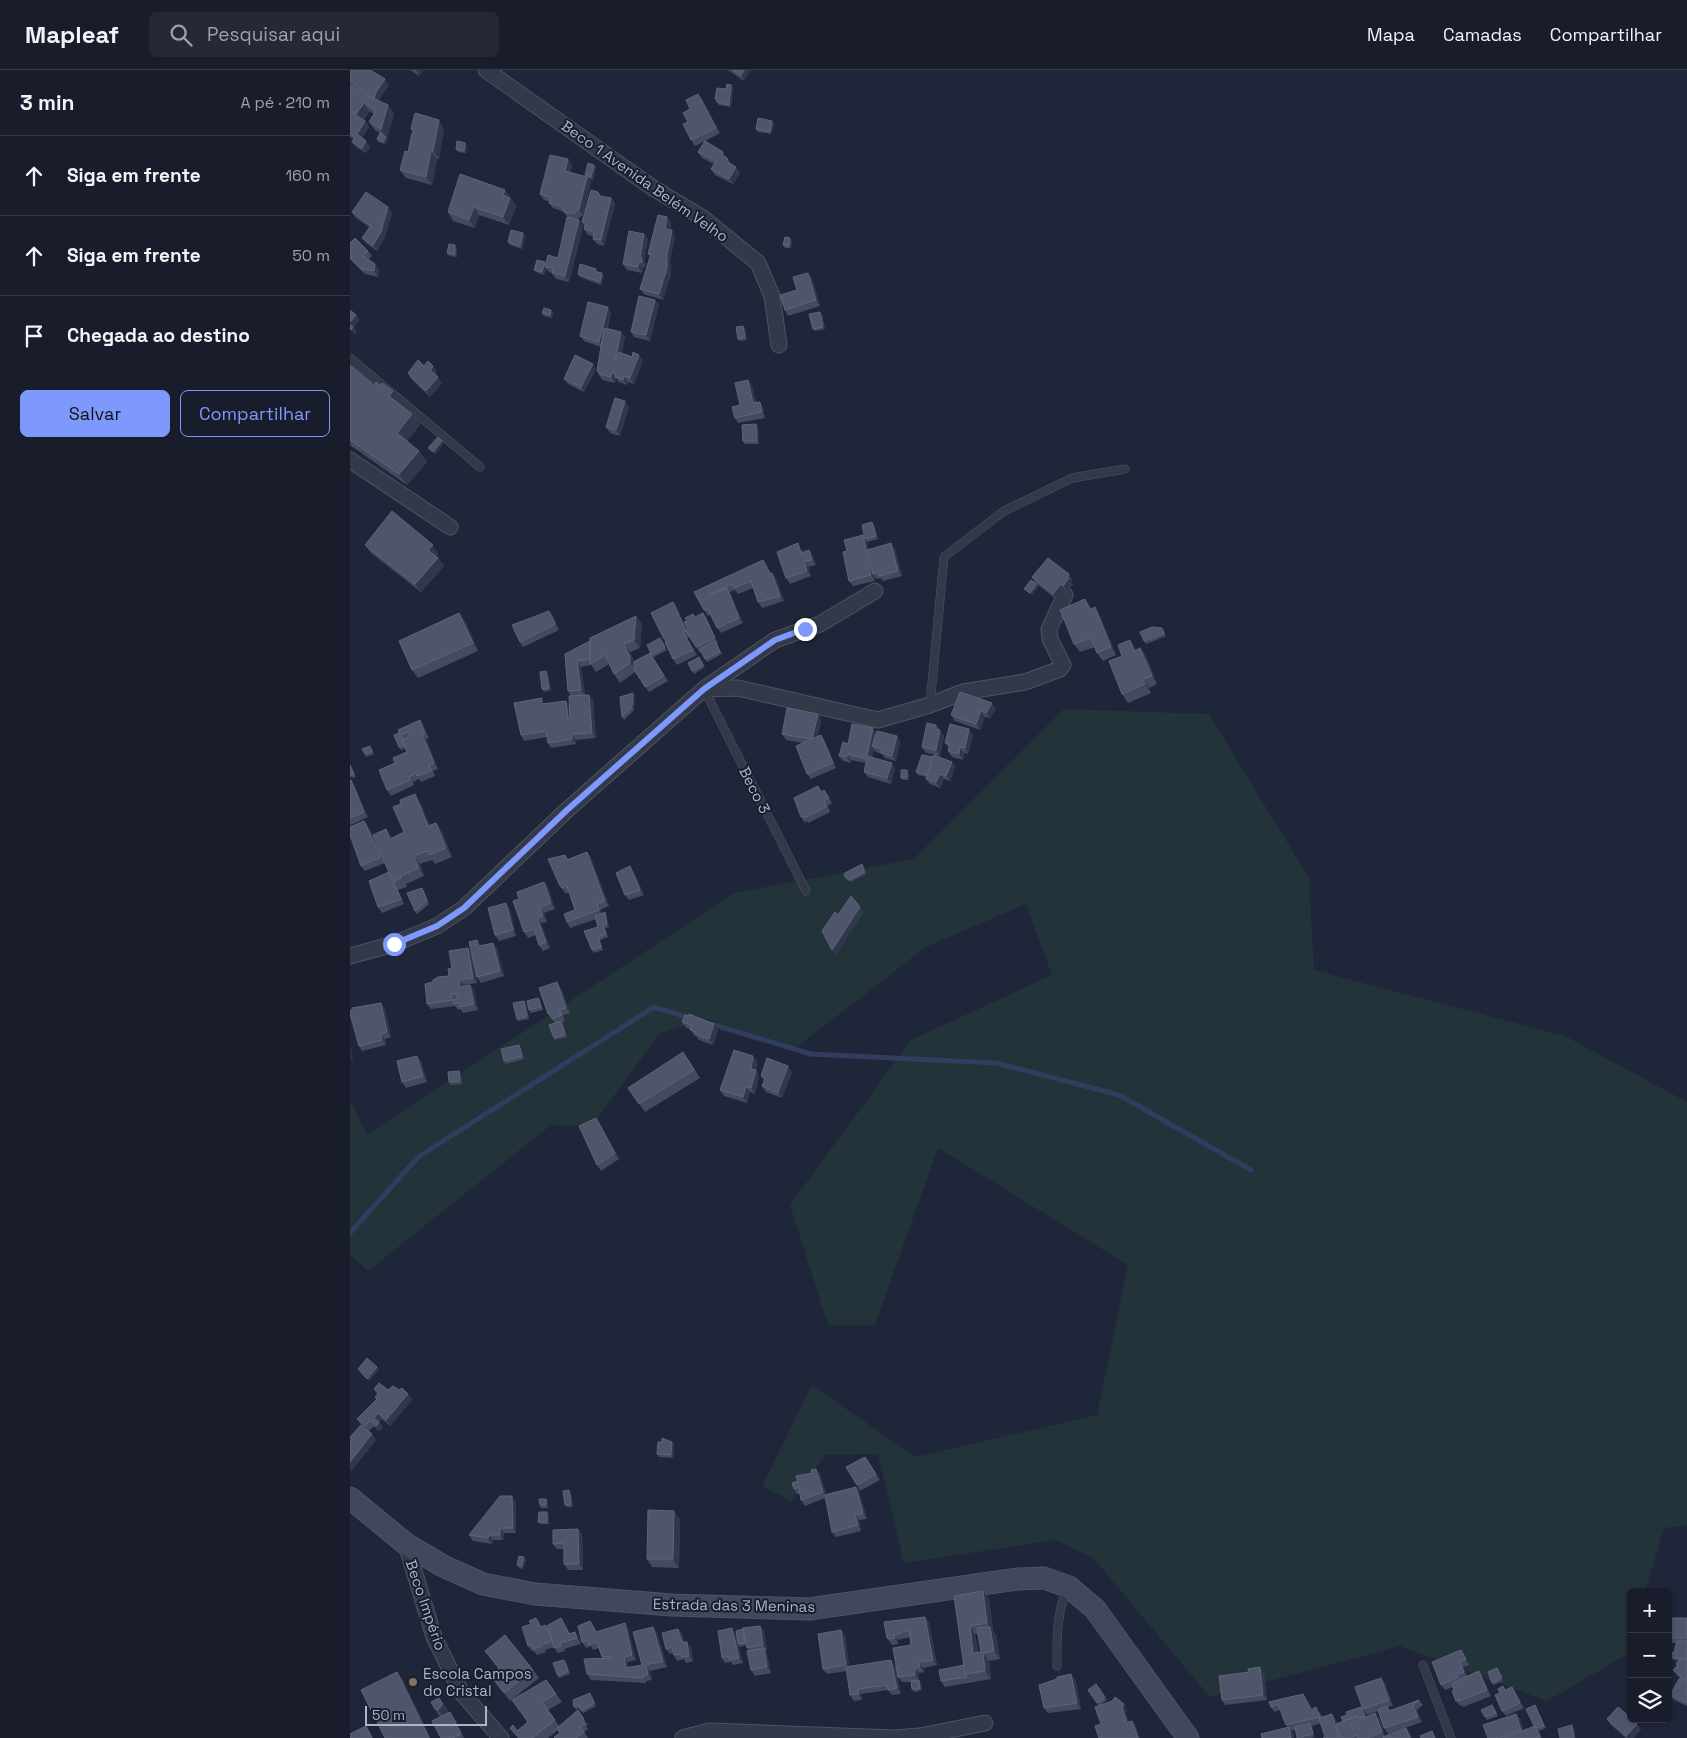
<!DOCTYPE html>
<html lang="pt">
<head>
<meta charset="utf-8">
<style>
	body { margin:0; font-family:"Space Grotesk",sans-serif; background:#252937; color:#f1f3f6 }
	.controls { position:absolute; right:15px; bottom:15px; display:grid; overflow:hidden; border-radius:8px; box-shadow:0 1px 4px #0004 }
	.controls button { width:45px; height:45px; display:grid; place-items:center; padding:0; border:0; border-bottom:1px solid #363a47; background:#181c2b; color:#f1f3f6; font:25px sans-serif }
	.scale { position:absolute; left:15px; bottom:12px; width:122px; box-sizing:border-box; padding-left:5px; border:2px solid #aeb3c6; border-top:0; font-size:14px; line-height:18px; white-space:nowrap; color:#aeb3c6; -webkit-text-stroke:4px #191e2e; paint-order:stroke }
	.stop { position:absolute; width:15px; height:15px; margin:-11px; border:4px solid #7d99fc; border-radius:50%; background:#fff }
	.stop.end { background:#7d99fc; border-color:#fff; box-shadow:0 1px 5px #0008 }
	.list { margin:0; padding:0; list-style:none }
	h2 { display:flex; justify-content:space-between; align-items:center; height:65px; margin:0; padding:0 20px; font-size:21px }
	h2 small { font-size:16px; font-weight:400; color:#9fa1a9 }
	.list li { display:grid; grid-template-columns:32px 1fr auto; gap:15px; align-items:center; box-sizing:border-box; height:80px; padding:0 20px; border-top:1px solid #363a47 }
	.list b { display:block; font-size:19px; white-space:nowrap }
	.list em { font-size:16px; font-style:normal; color:#9fa1a9 }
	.actions { display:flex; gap:10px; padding:15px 20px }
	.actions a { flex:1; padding:11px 0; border:1px solid #7d99fc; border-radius:8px; text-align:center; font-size:18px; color:#7d99fc }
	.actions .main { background:#7d99fc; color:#111 }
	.icon { flex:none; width:28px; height:28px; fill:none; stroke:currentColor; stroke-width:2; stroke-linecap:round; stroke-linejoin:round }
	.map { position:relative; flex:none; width:1337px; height:1668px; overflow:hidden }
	header { display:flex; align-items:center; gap:30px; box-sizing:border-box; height:70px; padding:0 25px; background:#181c2b; border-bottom:1px solid #363a47 }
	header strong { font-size:24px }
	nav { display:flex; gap:28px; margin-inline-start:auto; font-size:18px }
	.search { width:350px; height:45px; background:#252937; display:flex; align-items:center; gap:12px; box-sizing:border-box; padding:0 18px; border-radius:8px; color:#9fa1a9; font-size:19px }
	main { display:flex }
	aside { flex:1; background:#181c2b }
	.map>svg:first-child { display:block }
</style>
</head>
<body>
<header>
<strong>Mapleaf</strong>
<div class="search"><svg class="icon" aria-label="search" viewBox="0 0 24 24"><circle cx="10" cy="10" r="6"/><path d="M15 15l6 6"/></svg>Pesquisar aqui</div>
<nav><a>Mapa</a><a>Camadas</a><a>Compartilhar</a></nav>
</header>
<main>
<aside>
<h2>3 min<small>A pé · 210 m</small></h2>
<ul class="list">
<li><svg class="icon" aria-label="ahead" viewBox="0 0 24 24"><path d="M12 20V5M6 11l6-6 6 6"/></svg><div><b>Siga em frente</b></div><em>160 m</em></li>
<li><svg class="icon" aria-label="ahead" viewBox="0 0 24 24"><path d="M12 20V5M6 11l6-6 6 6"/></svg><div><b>Siga em frente</b></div><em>50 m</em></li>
<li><svg class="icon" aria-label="arrive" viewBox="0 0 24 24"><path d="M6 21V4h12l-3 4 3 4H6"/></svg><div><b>Chegada ao destino</b></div></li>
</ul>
<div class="actions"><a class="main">Salvar</a><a>Compartilhar</a></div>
</aside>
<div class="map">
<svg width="1337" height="1668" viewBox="0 0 1337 1668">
	<rect width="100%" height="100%" fill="#202639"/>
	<path fill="#22333a" d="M 714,639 L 859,644 L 959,808 L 964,900 L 1215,966 L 1337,1032 L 1337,1455 L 1314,1458 L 1295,1522 L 1281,1522 L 1281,1569 L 1276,1585 L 1197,1631 L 1050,1576 L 860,1627 L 743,1488 L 707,1470 L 554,1493 L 528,1384 L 475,1385 L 441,1431 L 412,1416 L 462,1315 L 565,1387 L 747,1345 L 778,1195 L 588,1078 L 525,1255 L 478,1255 L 440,1135 L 561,970 L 702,905 L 676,834 L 576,877 L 443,980 L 358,949 L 309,964 L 242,1056 L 201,1055 L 18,1201 L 0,1184 L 0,1030 L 17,1065 L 384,823 L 564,789 Z"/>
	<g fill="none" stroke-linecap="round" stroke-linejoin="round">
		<g stroke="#313c5f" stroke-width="5">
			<path d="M 358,953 L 461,984 L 646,993 L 769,1025 L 901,1100"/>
			<path d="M 0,1163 L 68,1087 L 304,937 L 340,948"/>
		</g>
		<defs>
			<g id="service">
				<path d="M 0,288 L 130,397"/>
				<path d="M 354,619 L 456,821"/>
				<path d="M 580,635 L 594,487 L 654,441 L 722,408 L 775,399"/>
				<path d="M 1073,1595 L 1101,1668"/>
				<path d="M 707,1596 C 707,1568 706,1543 718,1517"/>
			</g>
			<g id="minor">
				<path d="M 136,0 L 303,118 L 353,148 L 408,193 L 422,226 L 429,275"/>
				<path d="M 0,390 L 100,457"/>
				<path d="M 354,619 L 388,618 L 528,650 L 580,635 L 613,622 L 675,612 L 710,599 L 713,595 L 700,569 L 699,559 L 715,525"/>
				<path d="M 0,886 L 44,874 L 87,856 L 114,838 L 217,740 L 354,619 L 425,570 L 470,554 L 525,521"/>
				<path d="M 56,1474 L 84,1567 L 111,1622 L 151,1668"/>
				<path d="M 333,1668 L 359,1661 L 544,1668 L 570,1666 L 635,1653"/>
			</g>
			<path id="secondary" d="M 0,1428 L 56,1474 L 93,1496 L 133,1514 L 185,1524 L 322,1535 L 459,1539 L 668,1509 L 694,1508 L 719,1517 L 745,1539 L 838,1668"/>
		</defs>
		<use href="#service" stroke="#4e5364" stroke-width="9"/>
		<use href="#minor" stroke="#4e5364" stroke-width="17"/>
		<use href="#secondary" stroke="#4e5364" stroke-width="23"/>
		<use href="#service" stroke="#333949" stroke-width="8"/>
		<use href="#minor" stroke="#333949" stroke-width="15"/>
		<use href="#secondary" stroke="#41475d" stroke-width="21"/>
	</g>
	<g fill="#444b61" fill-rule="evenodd">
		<path d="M 0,0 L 39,15 L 30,28 L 29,31 L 38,35 L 44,44 L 37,68 L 38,70 L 35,74 L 28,72 L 27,69 L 30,63 L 25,60 L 19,52 L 24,44 L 19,41 L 14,50 L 19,57 L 12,68 L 20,77 L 16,83 L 6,77 L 2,72 L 4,69 L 0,67 L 0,14 L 7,18 L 0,13 Z"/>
		<path d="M 60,0 L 73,0 L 69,6 Z"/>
		<path d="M 378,0 L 401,0 L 394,11 Z"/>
		<path d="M 381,15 L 383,18 L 381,37 L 369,35 L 365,29 Z"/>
		<path d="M 352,29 L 370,63 L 355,71 L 373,82 L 381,94 L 386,97 L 390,103 L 383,114 L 365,105 L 361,99 L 364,94 L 352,88 L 348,82 L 355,71 L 345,76 L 341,70 L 338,52 L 340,39 Z"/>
		<path d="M 422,51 L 424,54 L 421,64 L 408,62 L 406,59 Z"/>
		<path d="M 61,59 L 94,59 L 89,89 L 87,89 L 82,115 L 56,108 L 50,100 L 58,82 L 63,63 Z"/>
		<path d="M 115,73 L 117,76 L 116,83 L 108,82 L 106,79 Z"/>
		<path d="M 222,95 L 220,103 L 235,106 L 235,105 L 244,95 L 246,97 L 243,110 L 238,108 L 241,112 L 233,145 L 228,149 L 222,148 L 233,156 L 219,212 L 206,209 L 202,203 L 199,202 L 196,198 L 194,205 L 186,202 L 184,200 L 208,188 L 218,148 L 214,142 L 203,138 L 199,133 L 199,131 L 194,130 L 190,124 Z"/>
		<path d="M 155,120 L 166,136 L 159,155 L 129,145 L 125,158 L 103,151 L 98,142 Z"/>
		<path d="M 248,122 L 251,126 L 261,128 L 265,134 L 254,176 L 247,174 L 243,169 L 243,166 L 238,165 L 234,159 L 235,157 L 232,152 Z"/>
		<path d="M 38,137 L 42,143 L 35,167 L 27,181 L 16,173 L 12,168 L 19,157 L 6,148 L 2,142 Z"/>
		<path d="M 317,147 L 321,152 L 320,160 L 325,166 L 320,191 L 321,204 L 313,230 L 294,224 L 290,219 L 300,186 L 298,184 Z"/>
		<path d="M 173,163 L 175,166 L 172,179 L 160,175 L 158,172 Z"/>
		<path d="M 294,164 L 298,169 L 294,191 L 296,193 L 295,197 L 293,197 L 292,203 L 277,200 L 273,194 Z"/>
		<path d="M 442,171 L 441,178 L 435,178 L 433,175 Z"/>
		<path d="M 0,173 L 18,181 L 22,186 L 18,190 L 25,194 L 29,200 L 28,207 L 15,204 L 0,189 Z"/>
		<path d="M 107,178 L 107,187 L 99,186 L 97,183 Z"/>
		<path d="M 248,201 L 248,202 L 252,203 L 254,206 L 251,215 L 230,207 L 228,204 Z"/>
		<path d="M 462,208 L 470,236 L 438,246 L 435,240 L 447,220 Z"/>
		<path d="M 305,230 L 309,235 L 300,271 L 284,267 L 281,262 Z"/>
		<path d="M 201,240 L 203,243 L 202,248 L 194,246 L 192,243 Z"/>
		<path d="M 261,242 L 258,258 L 271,262 L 275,267 L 272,283 L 293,290 L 284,314 L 278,312 L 277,315 L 269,312 L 266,308 L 265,313 L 252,310 L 247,301 L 251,277 L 234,271 L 230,266 Z"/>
		<path d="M 472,244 L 475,259 L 465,261 L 463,259 Z"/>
		<path d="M 395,258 L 397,270 L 390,271 L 388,269 Z"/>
		<path d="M 0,295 L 24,315 L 30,315 L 43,321 L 50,332 L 49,334 L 62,344 L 70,355 L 57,371 L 69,381 L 77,392 L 57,415 L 0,375 Z"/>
		<path d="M 74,296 L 83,296 L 87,302 L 85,304 L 92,313 L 80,327 L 61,309 L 58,303 Z"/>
		<path d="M 246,299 L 234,322 L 218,314 L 214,309 Z"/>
		<path d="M 398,310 L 402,316 L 406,332 L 410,332 L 413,338 L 415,348 L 388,353 L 385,348 L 390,335 Z"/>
		<path d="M 279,337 L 270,366 L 260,363 L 256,357 Z"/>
		<path d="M 406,354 L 408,357 L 409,374 L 395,374 L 393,371 Z"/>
		<path d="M 524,455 L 528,469 L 517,472 L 518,479 L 545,479 L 552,506 L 533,511 L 531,508 L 526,509 L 524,505 L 525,511 L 503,516 L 499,511 L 497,481 L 513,465 L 515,468 Z"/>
		<path d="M 15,475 L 88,483 L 86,486 L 88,488 L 94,496 L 71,522 L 21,483 Z"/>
		<path d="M 452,479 L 453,482 L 463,486 L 466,495 L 458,497 L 461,506 L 440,514 L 436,508 Z"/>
		<path d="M 417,496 L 421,504 L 426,509 L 434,531 L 412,538 L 408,532 L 403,518 L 388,524 L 385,520 L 380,522 L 393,553 L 371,563 L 367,558 L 361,544 L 358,546 L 354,540 L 344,522 Z"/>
		<path d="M 719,504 L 722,510 L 721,512 L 723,514 L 717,521 L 715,520 L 707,530 L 686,513 L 682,507 Z"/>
		<path d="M 323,532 L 327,538 L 337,561 L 345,547 L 357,549 L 368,574 L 367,574 L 372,584 L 357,592 L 351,582 L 350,583 L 340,567 L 337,568 L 347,585 L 327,595 L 323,589 L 314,569 Z"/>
		<path d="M 741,537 L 742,539 L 750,546 L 766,585 L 753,591 L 747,583 L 745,577 L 730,582 L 724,574 Z"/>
		<path d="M 203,546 L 209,560 L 173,577 L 170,572 Z"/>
		<path d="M 286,546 L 292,554 L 290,578 L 280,582 L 284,591 L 300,583 L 318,611 L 299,622 L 285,602 L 270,613 L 264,604 L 259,594 L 246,602 L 241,595 L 231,597 L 235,625 L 239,625 L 243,630 L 246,668 L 226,670 L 226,674 L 201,678 L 198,673 L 197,667 L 174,671 L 171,665 L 195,634 L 216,631 L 219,635 L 221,626 L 218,621 L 215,584 Z"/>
		<path d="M 115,551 L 128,581 L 68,608 L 62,600 Z"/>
		<path d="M 812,558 L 816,566 L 796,574 L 794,571 Z"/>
		<path d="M 310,568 L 317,580 L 304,587 L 302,585 Z"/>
		<path d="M 780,570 L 786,580 L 790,578 L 796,586 L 807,614 L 799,618 L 801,623 L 778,633 L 772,624 L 772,586 Z"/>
		<path d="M 351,590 L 355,597 L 344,604 L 342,601 Z"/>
		<path d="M 196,601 L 198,604 L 201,620 L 194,622 L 192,619 Z"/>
		<path d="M 285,626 L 284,640 L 274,650 L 272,647 Z"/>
		<path d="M 646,639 L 640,648 L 635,647 L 630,660 L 605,651 L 601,645 Z"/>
		<path d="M 468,644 L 471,650 L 468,666 L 471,665 L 475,671 L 486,698 L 461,709 L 457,704 L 453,673 L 436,670 L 432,664 Z"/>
		<path d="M 70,650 L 73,655 L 79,668 L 76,669 L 88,699 L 83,701 L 85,706 L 71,712 L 69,709 L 63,712 L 64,715 L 41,726 L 37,720 L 45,693 L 57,682 L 55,678 L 51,680 L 49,677 L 49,663 Z"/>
		<path d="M 586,655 L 594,666 L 590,686 L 576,683 L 572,677 Z"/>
		<path d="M 526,663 L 547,666 L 550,672 L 546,691 L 535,688 L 532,684 L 526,682 L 524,679 L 522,687 L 545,698 L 541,714 L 518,707 L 514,702 L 516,693 L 501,690 L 501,693 L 493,691 L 489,686 L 498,674 Z"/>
		<path d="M 623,665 L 618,684 L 614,683 L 613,690 L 602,687 L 598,681 L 599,678 L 595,673 Z"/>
		<path d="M 22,679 L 24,684 L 16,687 L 15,684 Z"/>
		<path d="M 602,692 L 605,697 L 600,711 L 594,709 L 590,718 L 580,714 L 576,709 L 577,707 L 568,705 L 566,702 Z"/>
		<path d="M 0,695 L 6,707 L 2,708 L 0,706 Z"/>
		<path d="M 559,703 L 559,710 L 553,710 L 551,708 Z"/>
		<path d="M 0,710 L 4,715 L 18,747 L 1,755 L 0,753 Z"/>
		<path d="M 474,720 L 482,733 L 478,736 L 480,742 L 458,753 L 457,751 L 455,753 L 451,747 L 472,722 Z"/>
		<path d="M 70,732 L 80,756 L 86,753 L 92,761 L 102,787 L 85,794 L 82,790 L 70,794 L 74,806 L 56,814 L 57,817 L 48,820 L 54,834 L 32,843 L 28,837 L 39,802 L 35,793 L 15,801 L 11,796 L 14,751 L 18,756 L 32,785 L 42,768 L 54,762 Z"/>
		<path d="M 237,782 L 241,788 L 259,836 L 250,840 L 251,843 L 256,845 L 259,857 L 255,858 L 258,867 L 250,870 L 253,880 L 244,883 L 242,880 L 248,857 L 246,849 L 220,858 L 217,852 L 225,840 L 219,822 L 216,824 L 210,816 L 215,785 L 218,789 Z"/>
		<path d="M 512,794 L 514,797 L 516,804 L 500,812 L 494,806 Z"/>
		<path d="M 284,802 L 294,825 L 279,830 L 275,825 Z"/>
		<path d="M 198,817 L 205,839 L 194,843 L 197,852 L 191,853 L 200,878 L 193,881 L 189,875 L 186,865 L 178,868 L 174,862 Z"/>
		<path d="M 72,818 L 74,821 L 79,834 L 67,844 L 65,841 Z"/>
		<path d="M 160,839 L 166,866 L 149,871 L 145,865 Z"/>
		<path d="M 131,876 L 147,878 L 154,906 L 131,913 L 127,907 L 122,885 L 127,913 L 113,915 L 113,916 L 124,920 L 128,940 L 113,943 L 110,939 L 108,940 L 105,936 L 81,939 L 77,934 L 83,912 L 99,906 L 118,878 L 122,884 Z"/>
		<path d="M 211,918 L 220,943 L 213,945 L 215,951 L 212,952 L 217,967 L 205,970 L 204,968 L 205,953 L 198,944 Z"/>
		<path d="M 188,928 L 190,930 L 193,940 L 181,943 L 179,940 Z"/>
		<path d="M 174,931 L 176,934 L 179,949 L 168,951 L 167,949 Z"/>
		<path d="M 35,939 L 41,967 L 35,969 L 36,975 L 12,981 L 9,976 Z"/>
		<path d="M 332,952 L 368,960 L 363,975 L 349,970 L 346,966 L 344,965 L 340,959 L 336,958 Z"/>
		<path d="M 171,977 L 174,989 L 156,994 L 154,991 Z"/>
		<path d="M 403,986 L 407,991 L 406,1000 L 409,1006 L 405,1024 L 400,1022 L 397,1033 L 374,1026 L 370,1020 Z"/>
		<path d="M 339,990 L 350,1008 L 295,1042 L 278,1018 Z"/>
		<path d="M 71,991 L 77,1012 L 56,1018 L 52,1012 Z"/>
		<path d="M 442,1002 L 432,1028 L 416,1022 L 412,1016 L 414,1010 L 411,1006 Z"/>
		<path d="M 111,1003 L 112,1014 L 101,1015 L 99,1012 Z"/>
		<path d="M 250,1054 L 269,1089 L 251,1101 L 247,1095 Z"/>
		<path d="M 24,1319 L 49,1320 L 58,1324 L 62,1330 L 40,1356 L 32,1349 L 29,1352 L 33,1358 L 29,1361 L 24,1356 L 19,1361 L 22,1364 L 26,1370 L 1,1401 L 0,1400 L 0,1367 L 17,1360 L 11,1354 L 7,1349 L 27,1330 L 25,1327 L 27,1324 Z"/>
		<path d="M 312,1372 L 324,1375 L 323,1388 L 309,1387 L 307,1384 Z"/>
		<path d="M 515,1387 L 530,1410 L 510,1421 L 507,1415 Z"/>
		<path d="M 470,1404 L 476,1424 L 506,1417 L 509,1422 L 517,1449 L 509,1450 L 511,1461 L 486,1467 L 482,1462 L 475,1428 L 455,1436 L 451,1430 L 450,1424 L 447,1424 L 444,1419 Z"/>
		<path d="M 219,1420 L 221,1423 L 223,1437 L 217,1437 L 215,1435 Z"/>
		<path d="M 196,1429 L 198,1431 L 198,1438 L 191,1438 L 190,1435 Z"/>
		<path d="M 166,1431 L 166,1463 L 154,1463 L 153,1470 L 143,1470 L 142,1474 L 123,1471 L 119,1465 Z"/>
		<path d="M 197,1442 L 199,1445 L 199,1454 L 190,1454 L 188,1452 Z"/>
		<path d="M 330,1449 L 329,1498 L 302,1497 L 297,1489 Z"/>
		<path d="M 232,1464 L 233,1500 L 218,1500 L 214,1494 L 214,1479 L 207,1479 L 203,1474 Z"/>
		<path d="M 174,1487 L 176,1490 L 173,1499 L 169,1498 L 167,1495 Z"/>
		<path d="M 604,1526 L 639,1529 L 643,1561 L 646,1565 L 650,1589 L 639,1591 L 641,1609 L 595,1617 L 591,1611 L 614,1595 ZM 625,1564 L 628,1564 L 631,1582 L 628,1582 Z"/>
		<path d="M 211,1548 L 215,1554 L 220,1564 L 229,1568 L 231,1574 L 214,1579 L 215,1581 L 208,1583 L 204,1577 L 195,1580 L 196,1582 L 187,1585 L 184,1581 L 182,1581 L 178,1576 L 192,1557 L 196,1555 L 199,1559 Z"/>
		<path d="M 1337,1548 L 1337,1636 L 1324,1630 L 1320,1625 L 1332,1610 L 1327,1605 L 1323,1600 L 1327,1595 L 1326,1594 L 1328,1591 L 1318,1588 L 1318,1582 L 1324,1583 L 1326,1573 L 1322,1573 L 1318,1568 Z"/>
		<path d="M 240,1551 L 247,1562 L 278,1558 L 286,1590 L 277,1592 L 279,1597 L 292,1595 L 303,1557 L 307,1562 L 317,1597 L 300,1601 L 302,1610 L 296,1611 L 296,1613 L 241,1610 L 237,1604 L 253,1588 L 249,1578 L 243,1580 L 241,1576 L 236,1578 L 232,1572 Z"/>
		<path d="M 534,1552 L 579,1552 L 587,1595 L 573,1598 L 574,1602 L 569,1603 L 569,1610 L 571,1613 L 572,1620 L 564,1622 L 562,1619 L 561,1612 L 552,1612 L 548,1607 L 561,1575 L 560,1567 L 548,1570 L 548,1574 L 543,1575 L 541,1574 L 537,1568 Z"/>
		<path d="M 410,1556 L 414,1561 L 417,1580 L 415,1581 L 417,1584 L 421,1603 L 405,1606 L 401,1600 L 399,1581 L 396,1575 L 390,1577 L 388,1575 L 393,1593 L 383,1595 L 381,1592 L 375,1593 L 372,1588 L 385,1564 L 387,1571 Z"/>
		<path d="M 328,1559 L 332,1564 L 334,1572 L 341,1577 L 343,1591 L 336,1593 L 334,1589 L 327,1591 L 323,1583 L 320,1584 L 316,1579 Z"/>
		<path d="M 491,1560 L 495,1565 L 499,1596 L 541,1590 L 545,1596 L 551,1624 L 542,1625 L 538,1620 L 511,1624 L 512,1630 L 504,1631 L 500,1625 L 497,1601 L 477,1604 L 473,1599 Z"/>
		<path d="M 1111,1580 L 1119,1595 L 1113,1597 L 1117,1606 L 1129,1601 L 1132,1607 L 1141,1626 L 1113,1637 L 1112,1635 L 1110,1636 L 1106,1631 L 1103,1617 L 1095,1620 L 1091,1615 Z"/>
		<path d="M 135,1581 L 183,1600 L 189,1608 L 160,1631 L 140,1605 L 148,1598 Z"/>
		<path d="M 214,1590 L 216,1592 L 220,1604 L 209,1608 L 208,1606 Z"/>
		<path d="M 1147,1598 L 1153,1611 L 1144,1615 L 1142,1613 Z"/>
		<path d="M 914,1603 L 917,1630 L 875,1635 L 872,1630 Z"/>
		<path d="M 1031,1608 L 1035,1613 L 1043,1636 L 1037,1637 L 1040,1640 L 1069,1630 L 1073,1635 L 1067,1640 L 1072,1652 L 1038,1664 L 1034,1658 L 1028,1641 L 1017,1645 L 1013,1639 Z"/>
		<path d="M 725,1609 L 731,1639 L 698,1643 L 694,1638 Z"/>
		<path d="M 196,1610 L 212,1632 L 198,1640 L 209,1656 L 228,1640 L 238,1655 L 236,1656 L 238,1659 L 234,1662 L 238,1668 L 205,1668 L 210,1663 L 208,1660 L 198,1668 L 168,1668 L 160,1658 L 167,1661 L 178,1652 Z"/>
		<path d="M 746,1614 L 757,1630 L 750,1635 L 777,1640 L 775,1642 L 779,1652 L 782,1651 L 786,1656 L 751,1654 L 749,1636 L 738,1620 Z"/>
		<path d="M 1153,1616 L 1155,1620 L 1162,1617 L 1166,1623 L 1174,1638 L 1156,1646 L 1152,1641 L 1150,1623 Z"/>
		<path d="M 953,1624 L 957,1630 L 962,1639 L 970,1643 L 972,1647 L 982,1644 L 986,1650 L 987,1654 L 993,1651 L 997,1645 L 1011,1637 L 1016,1647 L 1029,1648 L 1035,1666 L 1056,1658 L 1060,1663 L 1062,1668 L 973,1668 L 975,1667 L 971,1653 L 962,1656 L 964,1667 L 961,1668 L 948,1668 L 945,1660 L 941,1661 L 943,1663 L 944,1668 L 912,1668 L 938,1658 L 930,1640 L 924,1642 L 921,1637 Z"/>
		<path d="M 242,1626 L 246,1636 L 233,1643 L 230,1638 L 226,1640 L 224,1637 Z"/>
		<path d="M 1185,1635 L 1196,1658 L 1189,1661 L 1192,1668 L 1138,1668 L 1166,1644 L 1170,1649 L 1173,1660 L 1184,1656 Z"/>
		<path d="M 95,1636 L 99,1643 L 98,1644 L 100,1642 L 106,1651 L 114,1668 L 91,1668 L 90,1647 L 85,1639 Z"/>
		<path d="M 1144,1638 L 1148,1646 L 1137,1650 L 1135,1647 Z"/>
		<path d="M 1257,1649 L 1291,1659 L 1284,1668 L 1276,1668 L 1261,1655 Z"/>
	</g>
	<g fill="#31374c">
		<path d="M 66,0 L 73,0 L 69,6 Z"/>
		<path d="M 394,0 L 401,0 L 394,11 L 391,5 Z"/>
		<path d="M 35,9 L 39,15 L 30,28 L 28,34 L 24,29 L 26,22 Z"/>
		<path d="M 381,15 L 383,18 L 381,37 L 379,35 Z"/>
		<path d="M 348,24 L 352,29 L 370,63 L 366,58 Z"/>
		<path d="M 14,33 L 19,41 L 12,52 L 6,44 Z"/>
		<path d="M 38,35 L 44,44 L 37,68 L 38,70 L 35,74 L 33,72 L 36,67 L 31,59 Z"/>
		<path d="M 89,50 L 94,59 L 89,89 L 83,81 Z"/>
		<path d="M 15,51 L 19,57 L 11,70 L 7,64 Z"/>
		<path d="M 422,51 L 424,54 L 421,64 L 420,62 Z"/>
		<path d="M 16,71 L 20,77 L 16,83 L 12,78 Z"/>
		<path d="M 115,73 L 117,76 L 116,83 L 114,81 Z"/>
		<path d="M 81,81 L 87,89 L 82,115 L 76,107 Z"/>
		<path d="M 373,82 L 377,87 L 375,90 L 372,85 Z"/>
		<path d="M 218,89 L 222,95 L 219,107 L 215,101 Z"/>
		<path d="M 244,95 L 246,97 L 243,110 L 241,107 Z"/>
		<path d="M 386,97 L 390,103 L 383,114 L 379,109 Z"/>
		<path d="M 237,107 L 241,112 L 233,145 L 229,139 Z"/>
		<path d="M 155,120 L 166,136 L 159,155 L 153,147 L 153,125 Z"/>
		<path d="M 261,128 L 265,134 L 254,176 L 251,170 Z"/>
		<path d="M 38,137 L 42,143 L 35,167 L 27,181 L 23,175 Z"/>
		<path d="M 124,137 L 129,145 L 125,158 L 119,150 Z"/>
		<path d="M 317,147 L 321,152 L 319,164 L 315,159 Z"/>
		<path d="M 229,150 L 233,156 L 219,212 L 215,206 Z"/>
		<path d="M 322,160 L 325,166 L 320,191 L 321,204 L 313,230 L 309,224 Z"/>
		<path d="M 173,163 L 175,166 L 172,179 L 170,176 Z"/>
		<path d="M 294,164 L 298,169 L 294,191 L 296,193 L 295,197 L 292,192 L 290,187 Z"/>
		<path d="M 440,168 L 442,171 L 441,178 L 439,176 Z"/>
		<path d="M 105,175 L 107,178 L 107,187 L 105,184 Z"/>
		<path d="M 289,191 L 293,197 L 292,203 L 288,197 Z"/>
		<path d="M 195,192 L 197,195 L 195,197 L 196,198 L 194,205 L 192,202 Z"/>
		<path d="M 25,194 L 29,200 L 28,207 L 24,201 Z"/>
		<path d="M 252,203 L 254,206 L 251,215 L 250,212 Z"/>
		<path d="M 458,203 L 462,208 L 470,236 L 466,230 Z"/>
		<path d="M 305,230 L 309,235 L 300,271 L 296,265 Z"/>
		<path d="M 258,237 L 261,242 L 253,277 L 249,272 Z"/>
		<path d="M 201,240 L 203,243 L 202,248 L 200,245 Z"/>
		<path d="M 470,242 L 472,244 L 475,259 L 473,257 Z"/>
		<path d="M 6,245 L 10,250 L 4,258 L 7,262 L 5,265 L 1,260 L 0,252 Z"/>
		<path d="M 393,256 L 395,258 L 397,270 L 395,267 Z"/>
		<path d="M 271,262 L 275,267 L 269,297 L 265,291 Z"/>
		<path d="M 289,285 L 293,290 L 284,314 L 280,308 Z"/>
		<path d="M 243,294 L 246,299 L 234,322 L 231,317 Z"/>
		<path d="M 83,296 L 87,302 L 84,306 L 80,300 Z"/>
		<path d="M 262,302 L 266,308 L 265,313 L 261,307 Z"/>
		<path d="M 274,306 L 278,312 L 277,315 L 273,310 Z"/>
		<path d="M 88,307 L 92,313 L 80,327 L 76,321 Z"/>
		<path d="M 398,310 L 402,316 L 407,338 L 403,333 Z"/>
		<path d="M 43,321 L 50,332 L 47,336 L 39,326 Z"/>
		<path d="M 275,331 L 279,337 L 270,366 L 266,360 Z"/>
		<path d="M 410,332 L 413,338 L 415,348 L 412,342 Z"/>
		<path d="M 62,344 L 70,355 L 55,374 L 47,363 Z"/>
		<path d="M 406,354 L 408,357 L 409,374 L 407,371 Z"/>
		<path d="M 92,371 L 94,373 L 85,385 L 83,382 Z"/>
		<path d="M 69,381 L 77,392 L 57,415 L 49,404 Z"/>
		<path d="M 522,452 L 524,455 L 528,469 L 526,466 Z"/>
		<path d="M 513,465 L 517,472 L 523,504 L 525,511 L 521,505 Z"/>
		<path d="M 541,473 L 545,479 L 552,506 L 548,501 Z"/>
		<path d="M 83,475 L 88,483 L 84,488 L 78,480 Z"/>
		<path d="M 459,480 L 463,486 L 466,495 L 462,490 Z"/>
		<path d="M 88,488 L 94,496 L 71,522 L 65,514 Z"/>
		<path d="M 454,491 L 458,497 L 461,506 L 457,501 Z"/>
		<path d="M 422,503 L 426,509 L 434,531 L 430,526 Z"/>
		<path d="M 719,504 L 722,510 L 721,512 L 723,514 L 717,521 L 713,516 Z"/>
		<path d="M 687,514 L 689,516 L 682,526 L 680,523 Z"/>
		<path d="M 711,514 L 715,520 L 707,530 L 703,524 Z"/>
		<path d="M 377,518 L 380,523 L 393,553 L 389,548 Z"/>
		<path d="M 735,529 L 741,537 L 745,548 L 740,540 Z"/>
		<path d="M 323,532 L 327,538 L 340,566 L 336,561 Z"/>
		<path d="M 745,537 L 750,546 L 766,585 L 761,577 Z"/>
		<path d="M 199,541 L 203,546 L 209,560 L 205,554 Z"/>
		<path d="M 109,543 L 115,551 L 128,581 L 123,573 Z"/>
		<path d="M 353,543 L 357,549 L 368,574 L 365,568 Z"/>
		<path d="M 286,546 L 292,554 L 290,578 L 284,570 Z"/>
		<path d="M 780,570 L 785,578 L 790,589 L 784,581 Z"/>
		<path d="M 274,574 L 280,582 L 286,595 L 286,601 L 280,593 Z"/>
		<path d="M 790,578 L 796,586 L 807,614 L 802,606 Z"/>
		<path d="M 227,591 L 231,597 L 235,625 L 231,620 Z"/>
		<path d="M 196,601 L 198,604 L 201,620 L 199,618 Z"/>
		<path d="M 793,609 L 799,618 L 801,623 L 795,614 Z"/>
		<path d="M 283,623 L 285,626 L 284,640 L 282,637 Z"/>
		<path d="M 239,625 L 243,630 L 246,668 L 242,663 Z"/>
		<path d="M 216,631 L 220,636 L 222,653 L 218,648 Z"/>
		<path d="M 642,633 L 646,639 L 640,648 L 636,643 Z"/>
		<path d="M 631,641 L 635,647 L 630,660 L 626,654 Z"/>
		<path d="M 468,644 L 471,650 L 466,674 L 462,669 Z"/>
		<path d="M 70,650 L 73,655 L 79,668 L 75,663 Z"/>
		<path d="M 523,658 L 527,664 L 522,676 L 524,679 L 521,691 L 517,686 Z"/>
		<path d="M 619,659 L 623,665 L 618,684 L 615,678 Z"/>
		<path d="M 590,660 L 594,666 L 590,686 L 586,680 Z"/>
		<path d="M 72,664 L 76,669 L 88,699 L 84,693 Z"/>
		<path d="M 222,664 L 226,670 L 226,674 L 222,669 Z"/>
		<path d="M 471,665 L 475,671 L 486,698 L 483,693 Z"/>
		<path d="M 547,666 L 550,672 L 546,691 L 542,686 Z"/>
		<path d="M 610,677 L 614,683 L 613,690 L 609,684 Z"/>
		<path d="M 497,684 L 501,690 L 501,693 L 497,687 Z"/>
		<path d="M 602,692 L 605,697 L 600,711 L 596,706 Z"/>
		<path d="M 542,693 L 545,698 L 541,714 L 537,708 Z"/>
		<path d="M 557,700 L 559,703 L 559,710 L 557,707 Z"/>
		<path d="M 590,704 L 594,709 L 590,718 L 586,712 Z"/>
		<path d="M 1,710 L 4,715 L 18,747 L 14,742 Z"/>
		<path d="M 65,724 L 70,732 L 84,765 L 78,756 Z"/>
		<path d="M 14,751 L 18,756 L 35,793 L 31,787 Z"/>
		<path d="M 86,753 L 92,761 L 102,787 L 96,778 Z"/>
		<path d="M 36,759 L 42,767 L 46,777 L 40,769 Z"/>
		<path d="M 237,782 L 241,788 L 259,836 L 255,831 Z"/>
		<path d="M 64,786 L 70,794 L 74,806 L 69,798 Z"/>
		<path d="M 280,796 L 284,802 L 294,825 L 290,820 Z"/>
		<path d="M 194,812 L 198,817 L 205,839 L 201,833 Z"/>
		<path d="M 156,833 L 160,839 L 166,866 L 163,860 Z"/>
		<path d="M 190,837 L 194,843 L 197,852 L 193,846 Z"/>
		<path d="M 510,837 L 514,842 L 486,885 L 482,880 Z"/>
		<path d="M 255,842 L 256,845 L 259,857 L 257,854 Z"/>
		<path d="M 187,848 L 191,853 L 200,878 L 196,872 Z"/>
		<path d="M 143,873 L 147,878 L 154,906 L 150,901 Z"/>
		<path d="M 118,878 L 122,884 L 127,913 L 123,908 Z"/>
		<path d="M 109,910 L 113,915 L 114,923 L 110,917 Z"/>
		<path d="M 207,912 L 211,918 L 220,943 L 216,938 Z"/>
		<path d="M 120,915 L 124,920 L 128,940 L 124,934 Z"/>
		<path d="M 174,931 L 176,934 L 179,949 L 177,946 Z"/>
		<path d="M 31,933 L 35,939 L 41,967 L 37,962 Z"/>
		<path d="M 364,954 L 368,960 L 363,975 L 359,969 Z"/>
		<path d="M 31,964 L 35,969 L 36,975 L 32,970 Z"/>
		<path d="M 169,975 L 171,977 L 174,989 L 172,986 Z"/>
		<path d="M 0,976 L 1,977 L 3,992 L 1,989 Z"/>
		<path d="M 67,986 L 71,991 L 77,1012 L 73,1006 Z"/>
		<path d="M 403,986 L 407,991 L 406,1000 L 409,1006 L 405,1024 L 401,1018 L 401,999 Z"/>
		<path d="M 438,996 L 442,1002 L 432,1028 L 428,1023 Z"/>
		<path d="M 109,1001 L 111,1003 L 112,1014 L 110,1011 Z"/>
		<path d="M 396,1017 L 400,1022 L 397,1033 L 393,1027 Z"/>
		<path d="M 246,1048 L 250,1054 L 269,1089 L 265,1083 Z"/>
		<path d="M 27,1297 L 29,1300 L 19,1311 L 17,1309 Z"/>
		<path d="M 58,1324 L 62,1330 L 40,1356 L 36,1350 Z"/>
		<path d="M 28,1343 L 32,1349 L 29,1352 L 33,1358 L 29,1361 L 26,1356 L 24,1348 Z"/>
		<path d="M 22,1364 L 26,1370 L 1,1401 L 0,1400 L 0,1392 Z"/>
		<path d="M 322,1372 L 324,1375 L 323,1388 L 321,1385 Z"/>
		<path d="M 466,1399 L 470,1404 L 477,1427 L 473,1422 Z"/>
		<path d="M 506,1417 L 509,1422 L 517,1449 L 513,1443 Z"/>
		<path d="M 219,1420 L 221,1423 L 223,1437 L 221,1434 Z"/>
		<path d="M 162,1426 L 166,1431 L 166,1463 L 163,1458 Z"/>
		<path d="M 196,1429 L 198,1431 L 198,1438 L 196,1435 Z"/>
		<path d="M 324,1441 L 330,1449 L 329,1498 L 323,1489 Z"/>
		<path d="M 197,1442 L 199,1445 L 199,1454 L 197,1452 Z"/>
		<path d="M 505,1445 L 509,1450 L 511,1461 L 508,1455 Z"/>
		<path d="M 150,1458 L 154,1463 L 153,1470 L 150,1465 Z"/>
		<path d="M 228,1459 L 232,1464 L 233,1500 L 229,1494 Z"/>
		<path d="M 139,1465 L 143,1470 L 142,1474 L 138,1468 Z"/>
		<path d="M 174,1487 L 176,1490 L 173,1499 L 172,1496 Z"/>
		<path d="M 633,1521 L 639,1529 L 643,1561 L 637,1553 Z"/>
		<path d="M 575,1547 L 579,1552 L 587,1595 L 583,1590 Z"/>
		<path d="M 211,1548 L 215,1554 L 222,1570 Z"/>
		<path d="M 275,1553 L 278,1558 L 286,1590 L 282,1585 Z"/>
		<path d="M 410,1556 L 414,1561 L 417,1580 L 413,1575 Z"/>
		<path d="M 620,1556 L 625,1564 L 629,1591 L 623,1583 Z"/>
		<path d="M 303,1557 L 307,1562 L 317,1597 L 313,1591 Z"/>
		<path d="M 640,1557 L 646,1565 L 650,1589 L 644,1581 Z"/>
		<path d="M 382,1558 L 385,1564 L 393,1593 L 389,1588 Z"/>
		<path d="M 328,1559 L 332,1564 L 336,1578 L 332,1572 Z"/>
		<path d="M 491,1560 L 495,1565 L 500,1600 L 496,1595 Z"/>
		<path d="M 225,1562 L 229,1568 L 231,1574 L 227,1568 Z"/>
		<path d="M 544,1565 L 548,1570 L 548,1574 L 545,1568 Z"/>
		<path d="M 337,1572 L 341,1577 L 343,1591 L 339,1586 Z"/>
		<path d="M 414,1578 L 417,1584 L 421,1603 L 417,1597 Z"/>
		<path d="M 633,1583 L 639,1591 L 641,1609 L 635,1601 Z"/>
		<path d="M 274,1587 L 277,1592 L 280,1603 L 276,1598 Z"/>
		<path d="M 541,1590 L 545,1596 L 551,1624 L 547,1618 Z"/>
		<path d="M 569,1592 L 573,1598 L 574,1602 L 570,1597 Z"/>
		<path d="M 1110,1592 L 1113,1597 L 1118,1607 L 1114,1602 Z"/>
		<path d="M 296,1595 L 300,1601 L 302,1610 L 298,1604 Z"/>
		<path d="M 910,1597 L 914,1603 L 917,1630 L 913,1625 Z"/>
		<path d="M 565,1598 L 569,1603 L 569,1610 L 571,1613 L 572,1620 L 570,1618 L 569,1611 L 565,1605 Z"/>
		<path d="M 1129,1601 L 1132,1607 L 1141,1626 L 1137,1620 Z"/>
		<path d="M 47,1602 L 53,1610 L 81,1668 L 79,1668 Z"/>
		<path d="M 721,1604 L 725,1609 L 731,1639 L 727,1633 Z"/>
		<path d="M 1031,1608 L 1035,1613 L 1043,1636 L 1039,1630 Z"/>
		<path d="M 1162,1617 L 1166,1623 L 1174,1638 L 1170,1633 Z"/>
		<path d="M 508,1619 L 511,1624 L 512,1630 L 509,1624 Z"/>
		<path d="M 953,1624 L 957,1630 L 965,1645 L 961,1640 Z"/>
		<path d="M 89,1628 L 99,1643 L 94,1648 L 88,1640 Z"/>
		<path d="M 774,1634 L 777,1640 L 775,1642 L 781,1658 L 777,1653 L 772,1637 Z"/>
		<path d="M 1063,1635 L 1067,1640 L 1072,1652 L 1068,1647 Z"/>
		<path d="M 100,1642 L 106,1651 L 114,1668 L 111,1664 Z"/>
		<path d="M 1025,1643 L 1029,1648 L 1036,1668 L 1032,1662 Z"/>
		<path d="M 982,1644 L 986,1650 L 991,1668 L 989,1668 Z"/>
		<path d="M 1166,1644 L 1170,1649 L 1175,1665 L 1171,1660 Z"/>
		<path d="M 782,1651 L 786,1656 L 790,1668 L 788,1668 Z"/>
		<path d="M 960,1653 L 962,1656 L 964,1667 L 963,1664 Z"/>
		<path d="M 1287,1654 L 1291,1659 L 1284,1668 L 1278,1668 L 1276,1666 Z"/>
		<path d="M 1222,1655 L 1224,1658 L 1226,1668 L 1224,1668 Z"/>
		<path d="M 16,1656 L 21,1664 L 23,1668 L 22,1668 Z"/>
		<path d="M 1185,1656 L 1189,1661 L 1192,1668 L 1191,1668 Z"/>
		<path d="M 939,1657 L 943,1663 L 944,1668 L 941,1668 Z"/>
		<path d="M 1056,1658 L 1060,1663 L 1062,1668 L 1060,1668 Z"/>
	</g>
	<g fill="#4f566c" stroke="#5e657a" fill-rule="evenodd">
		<path d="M 0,0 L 20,0 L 35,9 L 26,22 L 24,29 L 0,11 Z"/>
		<path d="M 383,0 L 394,0 L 391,5 Z"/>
		<path d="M 0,14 L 18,26 L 38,35 L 31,59 L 19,52 L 26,41 L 14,33 L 6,44 L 0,40 Z"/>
		<path d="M 377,14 L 381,15 L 379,35 L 367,32 L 367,30 L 365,29 L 367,18 L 376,19 Z"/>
		<path d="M 348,24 L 366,58 L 341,70 L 333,54 L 338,52 L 333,43 L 340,39 L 336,30 Z"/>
		<path d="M 0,41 L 15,51 L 7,64 L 16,71 L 12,78 L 2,72 L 5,67 L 0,64 Z"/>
		<path d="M 65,43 L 89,50 L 83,81 L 81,81 L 76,107 L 50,100 L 55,81 L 58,82 L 62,63 L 64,63 L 64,61 L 61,59 Z"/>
		<path d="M 408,48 L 422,51 L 420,62 L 406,59 Z"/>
		<path d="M 30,63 L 36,67 L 33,72 L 27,69 Z"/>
		<path d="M 107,71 L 115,73 L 114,81 L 106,79 Z"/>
		<path d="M 355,71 L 373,82 L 372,85 L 378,89 L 376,91 L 386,97 L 379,109 L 361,99 L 366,91 L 348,82 Z"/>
		<path d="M 200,85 L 218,89 L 215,101 L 237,107 L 229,139 L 224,143 L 215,143 L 211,136 L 199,133 L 200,127 L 190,124 Z"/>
		<path d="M 238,93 L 244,95 L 241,107 L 235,105 Z"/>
		<path d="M 110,104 L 155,120 L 153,125 L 160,128 L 153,147 L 124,137 L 119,150 L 98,142 Z"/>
		<path d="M 241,120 L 248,122 L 250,126 L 261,128 L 251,170 L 243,169 L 244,162 L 234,159 L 236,153 L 232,152 Z"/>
		<path d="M 16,122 L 38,137 L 31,162 L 23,175 L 12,168 L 21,156 L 2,142 Z"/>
		<path d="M 308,145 L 317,147 L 315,159 L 322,160 L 317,185 L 317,198 L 309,224 L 290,219 L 301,184 L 298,184 Z"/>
		<path d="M 217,147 L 229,150 L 215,206 L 202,203 L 203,198 L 195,197 L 198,185 L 208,188 Z"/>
		<path d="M 161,160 L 173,163 L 170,176 L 158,172 Z"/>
		<path d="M 279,161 L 294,164 L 290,187 L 292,188 L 292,192 L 289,191 L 288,197 L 273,194 Z"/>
		<path d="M 435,167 L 440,168 L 439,176 L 433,175 Z"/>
		<path d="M 5,168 L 18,181 L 13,186 L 25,194 L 24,201 L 11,199 L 0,188 L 0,173 Z"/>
		<path d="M 99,174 L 105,175 L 105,184 L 97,183 Z"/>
		<path d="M 187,190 L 195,192 L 192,202 L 184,200 Z"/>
		<path d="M 230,194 L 246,199 L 246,202 L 252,203 L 250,212 L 228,204 Z"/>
		<path d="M 458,203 L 466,230 L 435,240 L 430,225 L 447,220 L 443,207 Z"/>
		<path d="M 289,226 L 305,230 L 296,265 L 281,262 Z"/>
		<path d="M 238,232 L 258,237 L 249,272 L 230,266 Z"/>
		<path d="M 194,238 L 201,240 L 200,245 L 192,243 Z"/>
		<path d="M 0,240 L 6,245 L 0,252 Z"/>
		<path d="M 470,242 L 473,257 L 463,259 L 459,244 Z"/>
		<path d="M 0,255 L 3,257 L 1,260 L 0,259 Z"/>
		<path d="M 393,256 L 395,267 L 388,269 L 386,257 Z"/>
		<path d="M 254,258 L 271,262 L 265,291 L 269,282 L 282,287 L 283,282 L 289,285 L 280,308 L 274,306 L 273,310 L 265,307 L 266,304 L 262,302 L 261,307 L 249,304 L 249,301 L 247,301 Z"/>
		<path d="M 225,285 L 243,294 L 231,317 L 214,309 Z"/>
		<path d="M 68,290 L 74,296 L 78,291 L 83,296 L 80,300 L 88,307 L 76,321 L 58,303 Z"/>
		<path d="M 0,295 L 24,315 L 26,312 L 30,315 L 32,313 L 43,321 L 39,326 L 62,344 L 47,363 L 69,381 L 49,404 L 0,370 Z"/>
		<path d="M 398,310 L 403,333 L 410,332 L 412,342 L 385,348 L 382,337 L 390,335 L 385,313 Z"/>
		<path d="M 265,328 L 275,331 L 266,360 L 256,357 Z"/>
		<path d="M 406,354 L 407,371 L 393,371 L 392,355 Z"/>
		<path d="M 88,367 L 92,371 L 83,382 L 78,378 Z"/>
		<path d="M 42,441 L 83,475 L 78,480 L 88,488 L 65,514 L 15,475 Z"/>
		<path d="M 522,452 L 526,466 L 515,469 L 512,455 Z"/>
		<path d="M 513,465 L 521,505 L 499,511 L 493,482 L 497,481 L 494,470 Z"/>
		<path d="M 448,473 L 451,483 L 459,480 L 462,490 L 454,491 L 457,501 L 436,508 L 427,482 Z"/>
		<path d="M 541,473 L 548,501 L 529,506 L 528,502 L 523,504 L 517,480 Z"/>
		<path d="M 698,488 L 719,504 L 717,507 L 719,508 L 713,516 L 711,514 L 703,524 L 682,507 Z"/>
		<path d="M 413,490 L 420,504 L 422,503 L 430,526 L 408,532 L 401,511 L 384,518 L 382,514 L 359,525 L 377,518 L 389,548 L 367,558 L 358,539 L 354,540 L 344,522 Z"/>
		<path d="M 681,510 L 687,514 L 680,523 L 674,519 Z"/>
		<path d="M 735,529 L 740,540 L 745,537 L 761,577 L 747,583 L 741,568 L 724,574 L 710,540 Z"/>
		<path d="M 323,532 L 336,561 L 333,562 L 343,580 L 323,589 L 315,572 L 317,571 L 316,568 L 314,569 L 301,543 Z"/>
		<path d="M 199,541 L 205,554 L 170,572 L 162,555 Z"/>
		<path d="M 109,543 L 123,573 L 62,600 L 49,571 Z"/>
		<path d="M 353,543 L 365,568 L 346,577 L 336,561 L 338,560 L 334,552 L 337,551 L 335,548 L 343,544 L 345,547 Z"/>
		<path d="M 286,546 L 284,570 L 274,574 L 280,587 L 280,593 L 264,604 L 255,585 L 240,594 L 240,568 Z"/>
		<path d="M 802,557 L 812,558 L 814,563 L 794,571 L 790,562 Z"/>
		<path d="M 310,568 L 315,577 L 302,585 L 297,575 Z"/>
		<path d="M 780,570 L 784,581 L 790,578 L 802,606 L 793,609 L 795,614 L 772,624 L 759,591 L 772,586 L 768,575 Z"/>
		<path d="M 240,571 L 240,589 L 227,591 L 231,620 L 218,621 L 215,584 Z"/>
		<path d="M 365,571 L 370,582 L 355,589 L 350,579 Z"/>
		<path d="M 300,583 L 314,606 L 295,617 L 284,599 L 284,592 Z"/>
		<path d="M 349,587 L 353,595 L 342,601 L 338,593 Z"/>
		<path d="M 196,601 L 199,618 L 192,619 L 190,602 Z"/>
		<path d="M 610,622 L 642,633 L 636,643 L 631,641 L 626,654 L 601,645 Z"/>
		<path d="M 283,623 L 282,637 L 272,647 L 270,627 Z"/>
		<path d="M 239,625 L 242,663 L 222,664 L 222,669 L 198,673 L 196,661 L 171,665 L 164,633 L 192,628 L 192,634 L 216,631 L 218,648 L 220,648 L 219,626 Z"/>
		<path d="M 437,638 L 468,644 L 462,669 L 471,665 L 483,693 L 457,704 L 446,676 L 461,669 L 432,664 Z"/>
		<path d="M 70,650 L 75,663 L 72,664 L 84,693 L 79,695 L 81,701 L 67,706 L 66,703 L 59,707 L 60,710 L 37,720 L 29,700 L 45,693 L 43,688 L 57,682 L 52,670 L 60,667 L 58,662 L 50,665 L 48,660 Z"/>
		<path d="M 577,653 L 586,655 L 585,659 L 590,660 L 586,680 L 572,677 Z"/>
		<path d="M 502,654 L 523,658 L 517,686 L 542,693 L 537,708 L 514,702 L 517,689 L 497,684 L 497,687 L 489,686 L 493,672 L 498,674 Z"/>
		<path d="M 600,654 L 619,659 L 615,678 L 610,677 L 609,684 L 598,681 L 600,674 L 595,673 Z"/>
		<path d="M 527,661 L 547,666 L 542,686 L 531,683 L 532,679 L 522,676 Z"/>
		<path d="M 49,663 L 53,670 L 52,670 L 54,675 L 49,677 L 44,665 Z"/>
		<path d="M 20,676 L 22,681 L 15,684 L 12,679 Z"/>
		<path d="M 572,685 L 584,687 L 577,705 L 566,702 Z"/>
		<path d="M 584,685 L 602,692 L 596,706 L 590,704 L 586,712 L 576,709 Z"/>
		<path d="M 0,695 L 4,704 L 0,706 Z"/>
		<path d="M 551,700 L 557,700 L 557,707 L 551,708 Z"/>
		<path d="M 0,710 L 1,710 L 14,742 L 0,748 Z"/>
		<path d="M 468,716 L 471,722 L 474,720 L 479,728 L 474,731 L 476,737 L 454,748 L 453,746 L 451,747 L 444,728 Z"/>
		<path d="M 65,724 L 78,756 L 86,753 L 96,778 L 79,785 L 77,781 L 64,786 L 69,798 L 50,806 L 51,808 L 43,812 L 23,765 L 36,759 L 40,769 L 54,762 L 43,737 L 51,734 L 50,730 Z"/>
		<path d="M 14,751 L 31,787 L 11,796 L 0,765 L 0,757 Z"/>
		<path d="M 237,782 L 255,831 L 247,834 L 249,840 L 217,852 L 214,844 L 225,840 L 217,816 L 212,818 L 210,816 L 198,789 L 215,785 L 217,790 Z"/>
		<path d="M 512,794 L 514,802 L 499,810 L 494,806 L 495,803 Z"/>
		<path d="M 280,796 L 290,820 L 275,825 L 266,803 Z"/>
		<path d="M 39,802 L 51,829 L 28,837 L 19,811 Z"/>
		<path d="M 194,812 L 201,833 L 190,837 L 193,846 L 187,848 L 196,872 L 189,875 L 184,859 L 174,862 L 163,831 L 169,829 L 167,822 Z"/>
		<path d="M 72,818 L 77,831 L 65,841 L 57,823 Z"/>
		<path d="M 501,826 L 510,837 L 482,880 L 472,861 L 485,842 L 488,845 Z"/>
		<path d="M 156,833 L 163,860 L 145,865 L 138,838 Z"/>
		<path d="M 255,842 L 257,854 L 253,855 L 256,864 L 248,867 L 251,877 L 242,880 L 234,861 L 248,857 L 245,846 Z"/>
		<path d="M 127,870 L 129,876 L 143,873 L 150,901 L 127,907 L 119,872 Z"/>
		<path d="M 118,878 L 123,908 L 109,910 L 110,917 L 120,915 L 124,934 L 109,937 L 108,933 L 104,934 L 103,930 L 108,929 L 107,924 L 101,924 L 102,930 L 77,934 L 75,914 L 83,912 L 83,910 L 88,907 L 99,906 L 98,899 L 102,898 L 99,881 Z"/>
		<path d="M 207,912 L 216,938 L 209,940 L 212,945 L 202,949 L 200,944 L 198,944 L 189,918 Z"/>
		<path d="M 188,928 L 191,937 L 179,940 L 177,931 Z"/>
		<path d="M 174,931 L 177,946 L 167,949 L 163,933 Z"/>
		<path d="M 31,933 L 37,962 L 31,964 L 32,970 L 9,976 L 0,944 L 0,941 L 2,940 L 2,938 Z"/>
		<path d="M 339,944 L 364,954 L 359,969 L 345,964 L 346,962 L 340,960 L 341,955 L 332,952 L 335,945 L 338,946 Z"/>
		<path d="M 211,951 L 215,964 L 204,968 L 199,955 Z"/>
		<path d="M 169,975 L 172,986 L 154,991 L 151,979 Z"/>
		<path d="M 384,980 L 403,986 L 401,999 L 406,1000 L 401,1018 L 396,1017 L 393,1027 L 370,1020 Z"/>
		<path d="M 333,982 L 344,1000 L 289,1034 L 278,1018 Z"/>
		<path d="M 67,986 L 73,1006 L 52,1012 L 47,991 Z"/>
		<path d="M 417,988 L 438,996 L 428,1023 L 412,1016 L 415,1008 L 411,1006 Z"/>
		<path d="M 109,1001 L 110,1011 L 99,1012 L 98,1002 Z"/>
		<path d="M 246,1048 L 265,1083 L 247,1095 L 229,1056 Z"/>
		<path d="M 17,1288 L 27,1297 L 17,1309 L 8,1299 Z"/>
		<path d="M 29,1313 L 38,1320 L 43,1316 L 49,1320 L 52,1318 L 58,1324 L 36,1350 L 28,1343 L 24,1348 L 29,1352 L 26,1356 L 20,1351 L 15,1356 L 7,1349 L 27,1329 L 25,1327 L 29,1323 L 24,1319 Z"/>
		<path d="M 11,1355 L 22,1364 L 0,1392 L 0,1367 Z"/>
		<path d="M 312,1368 L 322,1372 L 321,1385 L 307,1384 L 308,1372 L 312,1372 Z"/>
		<path d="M 515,1387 L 526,1404 L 507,1415 L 496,1397 Z"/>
		<path d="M 466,1399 L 473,1422 L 451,1430 L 449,1417 L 444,1419 L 442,1413 L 448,1411 L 446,1406 L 462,1403 L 461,1400 Z"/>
		<path d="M 506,1417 L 513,1443 L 505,1445 L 508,1455 L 482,1462 L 475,1425 Z"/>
		<path d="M 219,1420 L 221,1434 L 215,1435 L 213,1421 Z"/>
		<path d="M 150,1426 L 162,1426 L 163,1458 L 150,1458 L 150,1465 L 139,1465 L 138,1468 L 119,1465 Z"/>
		<path d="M 189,1429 L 196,1429 L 196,1435 L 190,1435 Z"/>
		<path d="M 298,1440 L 324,1441 L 323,1489 L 297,1489 Z"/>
		<path d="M 189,1442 L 197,1442 L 197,1452 L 188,1452 Z"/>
		<path d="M 228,1459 L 229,1494 L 214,1494 L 214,1473 L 203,1474 L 203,1460 Z"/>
		<path d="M 169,1486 L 174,1487 L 172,1496 L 167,1495 Z"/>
		<path d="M 633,1521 L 637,1553 L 620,1556 L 623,1583 L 631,1582 L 627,1558 L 640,1557 L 644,1581 L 633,1583 L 635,1601 L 615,1604 L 604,1526 Z"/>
		<path d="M 575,1547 L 583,1590 L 569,1592 L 570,1597 L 565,1598 L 565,1605 L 548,1607 L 543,1578 L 561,1575 L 559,1560 L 544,1565 L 545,1568 L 539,1569 L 537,1568 L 534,1552 Z"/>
		<path d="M 186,1548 L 191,1557 L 196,1555 L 202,1571 L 191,1575 L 192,1576 L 183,1579 L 182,1574 L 178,1576 L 172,1557 L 181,1554 L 179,1551 Z"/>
		<path d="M 211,1548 L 219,1564 L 225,1562 L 227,1568 L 210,1573 L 211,1576 L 204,1578 L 198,1555 Z"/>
		<path d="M 1319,1548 L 1337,1548 L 1337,1568 L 1318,1568 Z"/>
		<path d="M 240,1551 L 246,1562 L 275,1553 L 282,1585 L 274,1587 L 276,1598 L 292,1595 L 283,1562 L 303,1557 L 313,1591 L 296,1595 L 298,1604 L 292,1606 L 293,1608 L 237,1604 L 234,1589 L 261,1588 L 260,1586 L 252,1587 L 247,1572 L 239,1575 L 238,1570 L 232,1572 L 228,1556 Z"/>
		<path d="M 410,1556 L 413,1575 L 397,1578 L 393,1558 Z"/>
		<path d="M 382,1558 L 389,1588 L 379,1590 L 379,1586 L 372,1588 L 368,1561 Z"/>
		<path d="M 328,1559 L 332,1572 L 337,1572 L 339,1586 L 332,1587 L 331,1584 L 324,1585 L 322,1577 L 316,1579 L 312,1563 Z"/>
		<path d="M 393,1559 L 395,1573 L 388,1574 L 386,1561 Z"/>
		<path d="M 491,1560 L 496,1595 L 473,1599 L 468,1564 Z"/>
		<path d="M 155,1565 L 183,1600 L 154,1623 L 140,1605 L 149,1598 L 135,1581 Z"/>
		<path d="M 1327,1571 L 1337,1571 L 1337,1590 L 1331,1588 L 1329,1589 L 1318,1586 L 1318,1582 L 1324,1583 Z"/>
		<path d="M 414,1578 L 417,1597 L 401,1600 L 397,1581 Z"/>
		<path d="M 1111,1580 L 1116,1589 L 1110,1592 L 1114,1602 L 1107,1604 L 1108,1607 L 1091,1615 L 1082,1592 Z"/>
		<path d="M 1331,1588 L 1337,1590 L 1337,1611 L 1330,1608 L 1331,1606 L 1323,1600 L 1328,1595 L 1326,1594 Z"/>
		<path d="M 214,1590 L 218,1601 L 208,1606 L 203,1593 Z"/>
		<path d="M 541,1590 L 547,1618 L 538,1620 L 537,1615 L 508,1619 L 509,1624 L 500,1625 L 496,1597 Z"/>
		<path d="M 614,1595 L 615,1604 L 617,1607 L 591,1611 L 589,1600 Z"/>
		<path d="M 910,1597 L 913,1625 L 872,1630 L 869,1606 L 899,1602 L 898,1599 Z"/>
		<path d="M 1147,1598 L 1152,1608 L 1142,1613 L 1138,1602 Z"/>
		<path d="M 1129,1601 L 1137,1620 L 1109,1631 L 1109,1629 L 1106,1631 L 1102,1621 L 1104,1620 L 1102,1613 Z"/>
		<path d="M 47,1602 L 79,1668 L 35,1668 L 11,1620 Z"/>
		<path d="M 721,1604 L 727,1633 L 694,1638 L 689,1615 L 707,1609 L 707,1607 Z"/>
		<path d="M 1031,1608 L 1039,1630 L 1013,1639 L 1005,1617 Z"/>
		<path d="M 1329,1609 L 1337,1613 L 1337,1633 L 1320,1625 Z"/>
		<path d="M 196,1610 L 206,1624 L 192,1632 L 205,1650 L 182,1668 L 169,1668 L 160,1658 L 163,1655 L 167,1661 L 178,1652 L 162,1630 Z"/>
		<path d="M 569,1610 L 570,1618 L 562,1619 L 561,1611 Z"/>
		<path d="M 746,1614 L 755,1627 L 747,1633 L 738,1620 Z"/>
		<path d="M 1153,1616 L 1155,1620 L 1162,1617 L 1170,1633 L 1152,1641 L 1145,1625 L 1150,1623 L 1148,1619 Z"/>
		<path d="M 240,1623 L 244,1633 L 231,1641 L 229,1635 L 224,1637 L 223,1630 Z"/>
		<path d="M 953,1624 L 961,1640 L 966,1637 L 970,1647 L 936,1655 L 928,1634 L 921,1637 L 919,1632 Z"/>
		<path d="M 765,1627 L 774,1634 L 772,1637 L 777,1653 L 782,1651 L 788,1668 L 749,1668 L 745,1656 L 751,1654 L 745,1637 L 762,1631 Z"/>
		<path d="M 89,1628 L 93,1634 L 88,1640 L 85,1639 L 81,1632 Z"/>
		<path d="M 1069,1630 L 1063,1635 L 1068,1647 L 1034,1658 L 1028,1640 L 1037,1636 L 1039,1641 Z"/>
		<path d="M 1142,1635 L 1146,1643 L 1135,1647 L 1131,1640 Z"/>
		<path d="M 1185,1635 L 1194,1656 L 1187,1658 L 1185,1656 L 1184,1656 L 1176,1639 Z"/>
		<path d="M 1011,1637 L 1015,1646 L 1009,1648 L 1007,1646 L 993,1651 L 991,1647 L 997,1645 L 996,1642 Z"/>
		<path d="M 1268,1637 L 1281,1648 L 1281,1649 L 1282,1649 L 1287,1654 L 1276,1666 L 1257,1649 Z"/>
		<path d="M 228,1640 L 234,1649 L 232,1651 L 235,1654 L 230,1657 L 234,1662 L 226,1668 L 205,1668 L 204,1667 L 210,1663 L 207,1658 Z"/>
		<path d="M 100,1642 L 111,1664 L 103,1668 L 91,1668 L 82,1651 Z"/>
		<path d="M 1025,1643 L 1032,1662 L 1017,1668 L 1008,1668 L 1007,1665 L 999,1668 L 990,1668 L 986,1654 L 1007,1646 L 1009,1650 ZM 1003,1654 L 1004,1658 L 1002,1659 L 1000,1655 Z"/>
		<path d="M 982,1644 L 989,1668 L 973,1668 L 975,1667 L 969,1648 Z"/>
		<path d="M 1166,1644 L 1171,1660 L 1149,1668 L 1138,1668 L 1133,1655 Z"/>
		<path d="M 960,1653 L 963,1664 L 947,1668 L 945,1657 Z"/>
		<path d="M 1222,1655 L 1224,1668 L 1210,1668 L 1208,1659 Z"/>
		<path d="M 16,1656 L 22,1668 L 0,1668 L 0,1664 Z"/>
		<path d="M 1185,1656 L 1190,1667 L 1188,1668 L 1154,1668 Z"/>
		<path d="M 939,1657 L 941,1668 L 912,1668 L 911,1664 Z"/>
		<path d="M 1056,1658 L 1060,1668 L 1034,1668 L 1033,1667 Z"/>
		<path d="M 1082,1661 L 1085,1668 L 1071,1668 L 1070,1666 Z"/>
	</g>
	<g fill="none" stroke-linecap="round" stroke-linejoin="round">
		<path stroke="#7d99fc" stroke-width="6" d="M 44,874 L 87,856 L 114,838 L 217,740 L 354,619 L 425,570 L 455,559"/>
	</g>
	<circle fill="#8d6e63" stroke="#191e2e" stroke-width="2" cx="63" cy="1612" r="5"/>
	<g text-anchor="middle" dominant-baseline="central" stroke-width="4" stroke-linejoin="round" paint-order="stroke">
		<g font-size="15" fill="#aeb3c6" stroke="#191e2e">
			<text transform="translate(295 111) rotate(35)">Beco 1 Avenida Belém Velho</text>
			<text transform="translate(405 720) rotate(63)">Beco 3</text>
			<text transform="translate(76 1535) rotate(71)">Beco Império</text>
			<text transform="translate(384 1535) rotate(1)">Estrada das 3 Meninas</text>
		</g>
		<g font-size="15" fill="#aeb3c6" stroke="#191e2e" text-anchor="start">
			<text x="73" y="1603">Escola Campos<tspan x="73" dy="17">do Cristal</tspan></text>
		</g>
	</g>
</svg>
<div class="controls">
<button>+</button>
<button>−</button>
<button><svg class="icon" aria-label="layers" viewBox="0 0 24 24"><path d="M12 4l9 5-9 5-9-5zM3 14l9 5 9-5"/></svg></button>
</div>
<div class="scale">50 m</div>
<div class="stop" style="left:44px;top:874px"></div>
<div class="stop end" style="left:455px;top:559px"></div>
</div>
</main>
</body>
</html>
